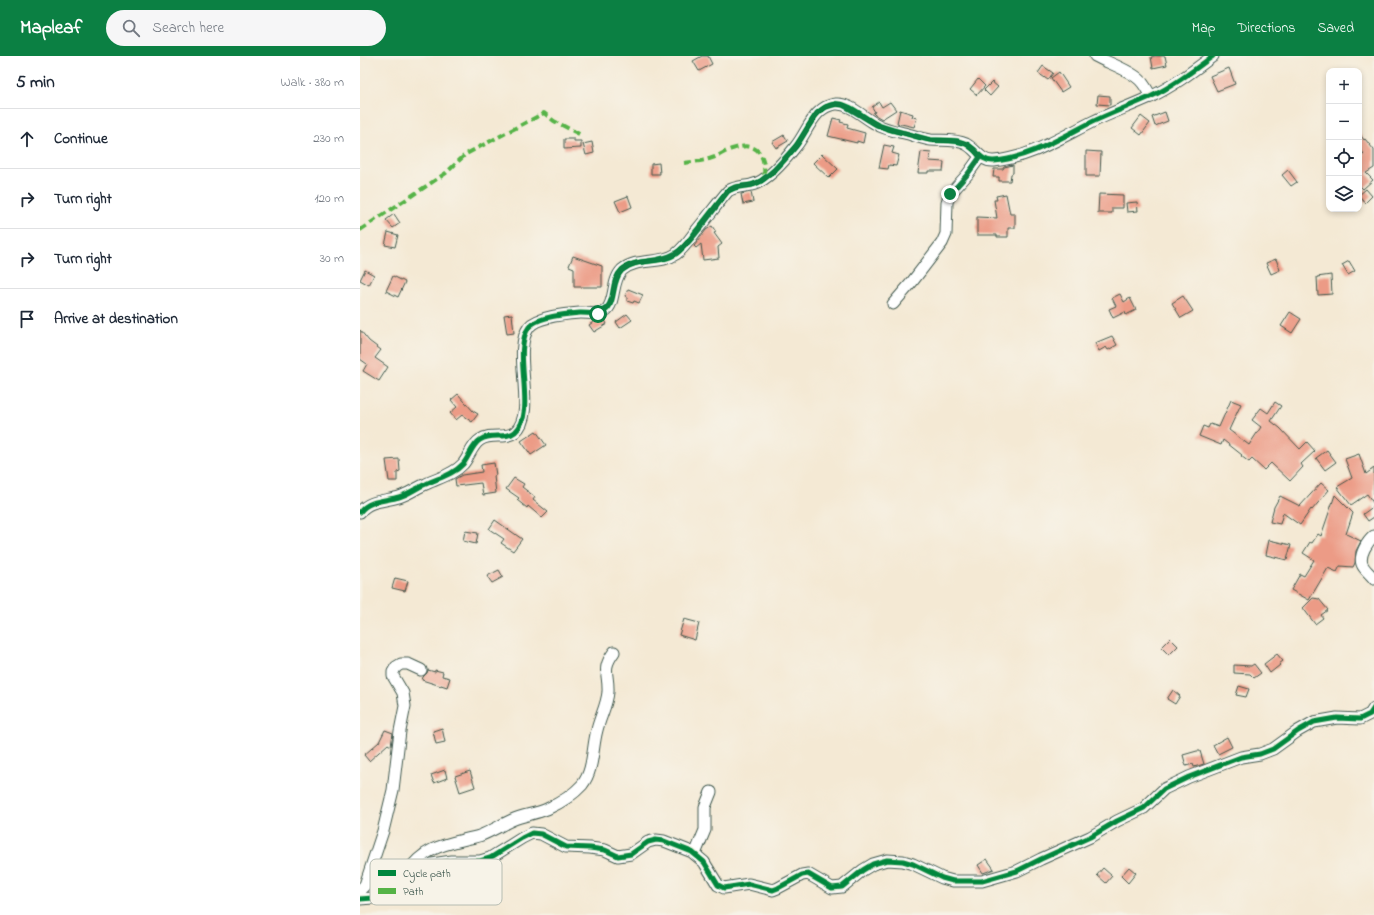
<!DOCTYPE html>
<html lang="en">
<head>
<meta charset="utf-8">
<style>
	body { margin:0; font-family:"Indie Flower",sans-serif; background:#f6f6f7; color:#1f2937 }
	.controls { position:absolute; right:12px; top:12px; display:grid; overflow:hidden; border-radius:8px; box-shadow:0 2px 6px #0003 }
	.controls button { width:36px; height:36px; display:grid; place-items:center; padding:0; border:0; border-bottom:1px solid #e0e1e3; background:#fff; color:#1f2937; font:20px sans-serif }
	.stop { position:absolute; width:12px; height:12px; margin:-9px; border:3px solid #0b8043; border-radius:50%; background:#fff }
	.stop.end { background:#0b8043; border-color:#fff; box-shadow:0 1px 4px #0008 }
	.list { margin:0; padding:0; list-style:none }
	h2 { display:flex; justify-content:space-between; align-items:center; height:52px; margin:0; padding:0 16px; font-size:17px }
	h2 small { font-size:13px; font-weight:400; color:#747a83 }
	.list li { display:grid; grid-template-columns:26px 1fr auto; gap:12px; align-items:center; box-sizing:border-box; height:60px; padding:0 16px; border-top:1px solid #e0e1e3 }
	.list b { display:block; font-size:15px; white-space:nowrap }
	.list em { font-size:13px; font-style:normal; color:#747a83 }
	.icon { flex:none; width:22px; height:22px; fill:none; stroke:currentColor; stroke-width:2; stroke-linecap:round; stroke-linejoin:round }
	.map { position:relative; flex:none; width:1014px; height:859px; overflow:hidden }
	header { display:flex; align-items:center; gap:24px; box-sizing:border-box; height:56px; padding:0 20px; background:#0b8043; color:#fff }
	header strong { font-size:19px }
	nav { display:flex; gap:22px; margin-inline-start:auto; font-size:14px }
	.search { width:280px; height:36px; background:#f6f6f7; display:flex; align-items:center; gap:10px; box-sizing:border-box; padding:0 14px; border-radius:22px; color:#747a83; font-size:15px }
	main { display:flex }
	aside { flex:1; background:#fff }
	.map>svg:first-child { display:block }
</style>
</head>
<body>
<header>
<strong>Mapleaf</strong>
<div class="search"><svg class="icon" aria-label="search" viewBox="0 0 24 24"><circle cx="10" cy="10" r="6"/><path d="M15 15l6 6"/></svg>Search here</div>
<nav><a>Map</a><a>Directions</a><a>Saved</a></nav>
</header>
<main>
<aside>
<h2>5 min<small>Walk · 380 m</small></h2>
<ul class="list">
<li><svg class="icon" aria-label="ahead" viewBox="0 0 24 24"><path d="M12 20V5M6 11l6-6 6 6"/></svg><div><b>Continue</b></div><em>230 m</em></li>
<li><svg class="icon" aria-label="right" viewBox="0 0 24 24"><path d="M7 20v-9h11M14 6l5 5-5 5"/></svg><div><b>Turn right</b></div><em>120 m</em></li>
<li><svg class="icon" aria-label="right" viewBox="0 0 24 24"><path d="M7 20v-9h11M14 6l5 5-5 5"/></svg><div><b>Turn right</b></div><em>30 m</em></li>
<li><svg class="icon" aria-label="arrive" viewBox="0 0 24 24"><path d="M6 21V4h12l-3 4 3 4H6"/></svg><div><b>Arrive at destination</b></div></li>
</ul>
</aside>
<div class="map">
<svg width="1014" height="859" viewBox="0 0 1014 859">
	<rect width="100%" height="100%" fill="#f7f3e8"/>
	<filter id="ink" filterUnits="userSpaceOnUse"><feTurbulence type="fractalNoise" baseFrequency=".025" numOctaves="2"/><feDisplacementMap in="SourceGraphic" scale="8" xChannelSelector="R" yChannelSelector="G"/><feConvolveMatrix kernelMatrix="1 2 1 2 8 2 1 2 1" color-interpolation-filters="sRGB"/></filter>
	<filter id="wash" filterUnits="userSpaceOnUse"><feTurbulence type="fractalNoise" baseFrequency=".012" numOctaves="4" result="noise"/><feDisplacementMap in="SourceGraphic" scale="16" xChannelSelector="R" yChannelSelector="G"/><feGaussianBlur stdDeviation="0.9" result="paint"/><feColorMatrix in="noise" values="0 0 0 0 0 0 0 0 0 0 0 0 0 0 0 0 0 1.4 0 .05"/><feComposite in="paint" operator="in"/></filter>
	<g filter="url(#wash)">
		<rect width="100%" height="100%" fill="#f4e9d4"/>
		<g id="blocks">
			<g fill="#ec9b86">
				<path d="M 342,0 L 348,0 L 352,8 L 339,15 L 333,5 Z"/>
				<path d="M 795,0 L 805,0 L 807,9 L 793,12 L 791,1 Z"/>
				<path d="M 683,10 L 693,17 L 688,24 L 678,17 Z"/>
				<path d="M 869,12 L 875,28 L 857,35 L 850,20 Z"/>
				<path d="M 699,16 L 709,31 L 701,36 L 691,22 Z"/>
				<path d="M 618,23 L 625,30 L 617,39 L 610,33 Z"/>
				<path d="M 632,26 L 638,31 L 630,40 L 624,34 Z"/>
				<path d="M 738,39 L 750,40 L 750,49 L 737,48 Z"/>
				<path d="M 519,46 L 522,51 L 530,46 L 536,54 L 522,63 L 515,59 L 513,57 L 515,56 L 512,51 Z"/>
				<path d="M 540,54 L 553,58 L 552,61 L 557,62 L 554,71 L 537,67 Z"/>
				<path d="M 805,56 L 808,65 L 795,70 L 792,61 Z"/>
				<path d="M 781,60 L 790,67 L 781,79 L 772,72 Z"/>
				<path d="M 473,62 L 481,64 L 480,66 L 488,68 L 487,72 L 505,77 L 503,87 L 497,85 L 497,87 L 468,80 Z"/>
				<path d="M 999,77 L 1004,84 L 1005,83 L 1014,94 L 1014,112 L 1006,117 L 1013,124 L 1003,133 L 999,129 L 999,103 L 1004,98 L 999,91 Z"/>
				<path d="M 424,79 L 428,85 L 416,92 L 412,86 Z"/>
				<path d="M 204,83 L 214,83 L 214,85 L 221,85 L 221,92 L 204,93 Z"/>
				<path d="M 232,86 L 234,97 L 226,99 L 223,88 Z"/>
				<path d="M 524,89 L 534,91 L 532,97 L 539,99 L 536,110 L 529,109 L 528,113 L 519,112 Z"/>
				<path d="M 726,95 L 741,96 L 740,120 L 726,120 Z"/>
				<path d="M 561,96 L 571,97 L 569,105 L 584,106 L 583,115 L 568,115 L 568,117 L 558,117 Z"/>
				<path d="M 462,98 L 478,113 L 469,122 L 453,107 Z"/>
				<path d="M 299,107 L 300,118 L 291,118 L 291,108 Z"/>
				<path d="M 653,109 L 653,117 L 651,118 L 650,125 L 639,125 L 639,121 L 633,121 L 634,113 L 643,113 L 644,111 Z"/>
				<path d="M 928,114 L 937,126 L 931,130 L 922,119 Z"/>
				<path d="M 1006,133 L 1012,140 L 1005,147 L 999,139 Z"/>
				<path d="M 391,136 L 393,146 L 383,148 L 381,138 Z"/>
				<path d="M 646,138 L 650,158 L 655,158 L 655,172 L 648,172 L 648,181 L 637,181 L 637,179 L 617,179 L 617,161 L 637,162 L 634,144 L 637,144 L 636,140 Z"/>
				<path d="M 739,138 L 763,139 L 763,152 L 752,152 L 752,157 L 738,157 Z"/>
				<path d="M 268,140 L 272,151 L 260,156 L 255,145 Z"/>
				<path d="M 777,146 L 778,155 L 767,156 L 766,147 Z"/>
				<path d="M 34,158 L 40,167 L 33,172 L 26,164 Z"/>
				<path d="M 352,170 L 356,176 L 354,177 L 362,188 L 358,191 L 359,202 L 343,204 L 341,188 L 336,192 L 334,190 L 346,174 Z"/>
				<path d="M 28,176 L 38,179 L 35,191 L 25,189 Z"/>
				<path d="M 213,200 L 242,210 L 242,231 L 214,231 L 214,212 L 209,210 Z"/>
				<path d="M 916,203 L 920,214 L 911,218 L 906,207 Z"/>
				<path d="M 989,205 L 995,215 L 988,219 L 982,209 Z"/>
				<path d="M 5,214 L 14,219 L 9,229 L 0,224 Z"/>
				<path d="M 971,219 L 972,238 L 958,239 L 957,221 Z"/>
				<path d="M 33,220 L 45,226 L 38,241 L 26,235 Z"/>
				<path d="M 268,233 L 283,239 L 279,247 L 274,245 L 273,247 L 267,245 L 267,241 L 265,240 Z"/>
				<path d="M 760,238 L 764,246 L 770,242 L 776,254 L 766,259 L 765,256 L 753,262 L 749,253 L 756,250 L 752,242 Z"/>
				<path d="M 823,240 L 833,255 L 821,262 L 812,247 Z"/>
				<path d="M 930,256 L 941,263 L 932,277 L 921,270 Z"/>
				<path d="M 152,258 L 154,277 L 147,278 L 144,259 Z"/>
				<path d="M 267,258 L 272,264 L 260,272 L 256,266 Z"/>
				<path d="M 244,263 L 247,268 L 234,276 L 229,269 L 236,264 Z"/>
				<path d="M 0,274 L 9,285 L 21,294 L 15,302 L 28,311 L 19,325 L 3,315 L 7,308 L 0,303 Z"/>
				<path d="M 752,280 L 757,289 L 748,294 L 746,291 L 739,295 L 735,287 Z"/>
				<path d="M 98,338 L 113,355 L 118,358 L 112,366 L 102,359 L 96,364 L 90,357 L 97,351 L 91,344 Z"/>
				<path d="M 871,344 L 881,348 L 869,374 L 889,389 L 901,371 L 892,364 L 901,352 L 908,357 L 915,346 L 921,350 L 911,365 L 920,372 L 940,393 L 947,386 L 955,395 L 941,408 L 943,411 L 930,425 L 911,407 L 904,414 L 892,403 L 889,406 L 881,400 L 882,399 L 863,384 L 861,389 L 839,380 L 843,370 L 848,372 L 850,368 L 859,371 Z"/>
				<path d="M 176,375 L 186,389 L 171,399 L 161,385 Z"/>
				<path d="M 967,394 L 976,406 L 965,414 L 956,402 Z"/>
				<path d="M 999,398 L 1006,418 L 1014,412 L 1014,448 L 1007,438 L 991,449 L 977,431 L 992,422 L 985,403 Z"/>
				<path d="M 39,403 L 40,415 L 37,416 L 37,425 L 29,425 L 26,404 Z"/>
				<path d="M 134,407 L 136,419 L 134,420 L 136,437 L 123,439 L 121,427 L 96,430 L 95,423 L 102,419 L 122,416 L 121,409 Z"/>
				<path d="M 154,422 L 164,428 L 162,431 L 175,441 L 173,444 L 188,456 L 182,462 L 168,450 L 167,452 L 157,444 L 159,442 L 146,433 Z"/>
				<path d="M 961,427 L 969,434 L 952,454 L 951,453 L 940,469 L 923,457 L 920,468 L 910,466 L 914,451 L 920,440 L 940,450 Z"/>
				<path d="M 975,439 L 993,457 L 986,478 L 1001,485 L 996,495 L 995,507 L 993,511 L 980,510 L 977,516 L 968,512 L 949,544 L 931,534 L 940,518 L 944,520 L 954,504 L 943,497 L 950,486 L 952,487 L 958,478 L 961,480 Z"/>
				<path d="M 1014,450 L 1014,461 L 1008,465 L 1003,458 Z"/>
				<path d="M 135,464 L 162,483 L 153,495 L 141,487 L 144,483 L 129,473 Z"/>
				<path d="M 105,475 L 118,477 L 116,488 L 103,485 Z"/>
				<path d="M 909,484 L 931,489 L 927,504 L 906,499 Z"/>
				<path d="M 139,514 L 143,521 L 132,527 L 127,520 Z"/>
				<path d="M 35,522 L 48,525 L 45,535 L 32,532 Z"/>
				<path d="M 953,542 L 959,543 L 968,554 L 961,559 L 963,562 L 955,568 L 943,552 Z"/>
				<path d="M 324,563 L 339,567 L 335,584 L 319,579 Z"/>
				<path d="M 810,582 L 818,590 L 809,599 L 801,591 Z"/>
				<path d="M 917,598 L 923,605 L 919,608 L 920,609 L 910,617 L 904,608 Z"/>
				<path d="M 894,608 L 901,617 L 894,622 L 890,618 L 874,617 L 874,609 L 891,610 Z"/>
				<path d="M 68,614 L 75,616 L 75,614 L 83,616 L 82,620 L 90,622 L 87,631 L 81,629 L 81,630 L 62,624 L 63,621 L 67,617 Z"/>
				<path d="M 879,630 L 889,633 L 886,641 L 876,639 Z"/>
				<path d="M 813,634 L 820,640 L 815,648 L 807,643 Z"/>
				<path d="M 82,672 L 85,686 L 76,688 L 73,675 Z"/>
				<path d="M 25,674 L 33,677 L 31,690 L 28,688 L 9,705 L 4,699 L 19,686 Z"/>
				<path d="M 867,681 L 872,691 L 858,698 L 853,689 Z"/>
				<path d="M 837,695 L 840,695 L 844,708 L 834,711 L 833,708 L 826,710 L 823,699 Z"/>
				<path d="M 85,714 L 87,722 L 74,727 L 71,719 Z"/>
				<path d="M 110,715 L 115,731 L 100,736 L 95,720 Z"/>
				<path d="M 627,803 L 634,813 L 623,817 L 618,809 Z"/>
				<path d="M 769,811 L 776,817 L 768,827 L 761,820 Z"/>
				<path d="M 743,812 L 752,820 L 746,827 L 737,819 Z"/>
			</g>
		</g>
	</g>
	<g filter="url(#ink)">
		<use href="#blocks" fill-opacity="0" stroke="#3f574c" stroke-width="1"/>
		<g fill="none" stroke-linecap="round" stroke-linejoin="round">
			<defs>
				<g id="minor">
					<path d="M 735,0 C 748,7 770,14 780,24 C 785,29 788,35 791,41"/>
					<path d="M 533,248 L 552,226 L 582,187 L 586,178 L 587,146 L 590,138 L 607,119 L 620,101"/>
					<path d="M 0,456 C 9,444 25,445 39,441 C 49,438 56,432 66,428 C 78,422 93,419 103,408 C 109,401 112,389 120,384 C 131,376 145,384 155,376 C 178,357 151,295 169,271 C 178,260 208,258 221,257 C 229,257 238,259 245,255 C 256,248 251,225 262,214 C 277,201 300,209 316,198 C 324,192 330,183 336,175 C 347,162 357,148 368,135 C 376,130 383,131 391,129 C 407,126 426,103 436,90 C 448,75 454,50 476,48 C 490,47 504,62 516,68 C 524,73 535,75 544,77 C 553,79 562,83 571,84 C 583,85 595,83 606,88 C 616,93 621,106 634,105 C 669,102 700,82 732,66 C 751,57 770,50 790,41 C 812,31 833,15 853,0"/>
					<path d="M 1014,480 C 1007,486 999,499 1002,508 C 1004,514 1011,518 1014,523"/>
					<path d="M 335,798 L 345,774 L 345,751 L 351,736"/>
					<path d="M 46,818 C 65,789 88,788 119,780 C 130,776 141,769 152,764 C 163,759 175,758 187,753 C 198,748 213,739 222,729 C 234,714 232,692 237,674 C 240,661 247,649 248,636 C 249,617 241,614 254,596"/>
					<path d="M 0,834 L 5,829 L 23,775 L 33,734 L 40,675 L 45,650 L 43,637 L 33,620 L 33,616 L 36,611 L 41,608 L 48,608 L 61,614"/>
					<path d="M 0,843 L 13,842 L 22,837 L 57,813 L 72,808 L 92,805 L 120,805 L 130,802 L 162,782 L 172,777 L 181,778 L 206,791 L 230,792 L 245,794 L 258,800 L 271,798 L 288,786 L 296,784 L 304,785 L 332,796 L 344,806 L 358,829 L 364,832 L 389,828 L 413,834 L 418,832 L 442,819 L 448,818 L 472,832 L 482,831 L 503,814 L 513,808 L 527,804 L 543,805 L 553,808 L 582,822 L 593,825 L 622,825 L 657,815 L 681,803 L 730,781 L 757,765 L 784,752 L 804,733 L 829,721 L 881,701 L 900,698 L 913,693 L 938,675 L 954,666 L 977,662 L 1000,663 L 1010,658 L 1014,652"/>
				</g>
			</defs>
			<use href="#minor" stroke="#3f574c" stroke-width="13"/>
			<use href="#minor" stroke="#fff" stroke-width="11"/>
			<g stroke="#55b346" stroke-width="4" stroke-dasharray="8 4" stroke-linecap="butt">
				<path d="M 324,107 C 333,106 343,105 352,102 C 359,100 365,95 372,93 C 398,84 406,99 404,122"/>
				<path d="M 0,174 L 86,117 L 106,98 L 184,57 L 194,65 L 221,79"/>
			</g>
			<defs>
				<g id="cycleway">
					<path d="M 0,456 C 9,444 25,445 39,441 C 49,438 56,432 66,428 C 78,422 93,419 103,408 C 109,401 112,389 120,384 C 131,376 145,384 155,376 C 178,357 151,295 169,271 C 178,260 208,258 221,257 C 229,257 238,259 245,255 C 256,248 251,225 262,214 C 277,201 300,209 316,198 C 324,192 330,183 336,175 C 347,162 357,148 368,135 C 376,130 383,131 391,129 C 407,126 426,103 436,90 C 448,75 454,50 476,48 C 490,47 504,62 516,68 C 524,73 535,75 544,77 C 553,79 562,83 571,84 C 583,85 595,83 606,88 C 616,93 621,106 634,105 C 669,102 700,82 732,66 C 751,57 770,50 790,41 C 812,31 833,15 853,0"/>
					<path d="M 0,843 L 13,842 L 22,837 L 57,813 L 72,808 L 92,805 L 120,805 L 130,802 L 162,782 L 172,777 L 181,778 L 206,791 L 230,792 L 245,794 L 258,800 L 271,798 L 288,786 L 296,784 L 304,785 L 332,796 L 344,806 L 358,829 L 364,832 L 389,828 L 413,834 L 418,832 L 442,819 L 448,818 L 472,832 L 482,831 L 503,814 L 513,808 L 527,804 L 543,805 L 553,808 L 582,822 L 593,825 L 622,825 L 657,815 L 681,803 L 730,781 L 757,765 L 784,752 L 804,733 L 829,721 L 881,701 L 900,698 L 913,693 L 938,675 L 954,666 L 977,662 L 1000,663 L 1010,658 L 1014,652"/>
				</g>
			</defs>
			<use href="#cycleway" stroke="#f7f3e8" stroke-width="8"/>
			<use href="#cycleway" stroke="#00873e" stroke-width="5"/>
		</g>
	</g>
	<g fill="none" stroke-linecap="round" stroke-linejoin="round" filter="url(#ink)">
		<path stroke="#0b8043" stroke-width="5" d="M 238,258 C 260,248 247,228 262,214 C 276,202 297,208 314,198 C 331,189 355,151 368,135 L 375,131 L 392,129 L 401,125 L 414,114 L 436,90 L 457,57 L 466,51 L 476,48 L 483,49 L 517,69 L 533,74 L 570,84 L 598,85 L 607,88 L 615,94 L 620,101 L 607,119 L 590,138"/>
	</g>
	<rect x="10" y="803" width="132" height="46" rx="6" fill="#f7f3e8" stroke="#b6bcb2" stroke-width="1"/>
	<rect x="18" y="814" width="18" height="6" fill="#00873e"/>
	<rect x="18" y="832" width="18" height="6" fill="#55b346"/>
	<g font-size="11" fill="#1f3d34">
		<text x="43" y="821">Cycle path</text>
		<text x="43" y="839">Path</text>
	</g>
</svg>
<div class="controls">
<button>+</button>
<button>−</button>
<button><svg class="icon" aria-label="locate" viewBox="0 0 24 24"><circle cx="12" cy="12" r="6"/><path d="M12 2v4M12 18v4M2 12h4M18 12h4"/></svg></button>
<button><svg class="icon" aria-label="layers" viewBox="0 0 24 24"><path d="M12 4l9 5-9 5-9-5zM3 14l9 5 9-5"/></svg></button>
</div>
<div class="stop" style="left:238px;top:258px"></div>
<div class="stop end" style="left:590px;top:138px"></div>
</div>
</main>
</body>
</html>
